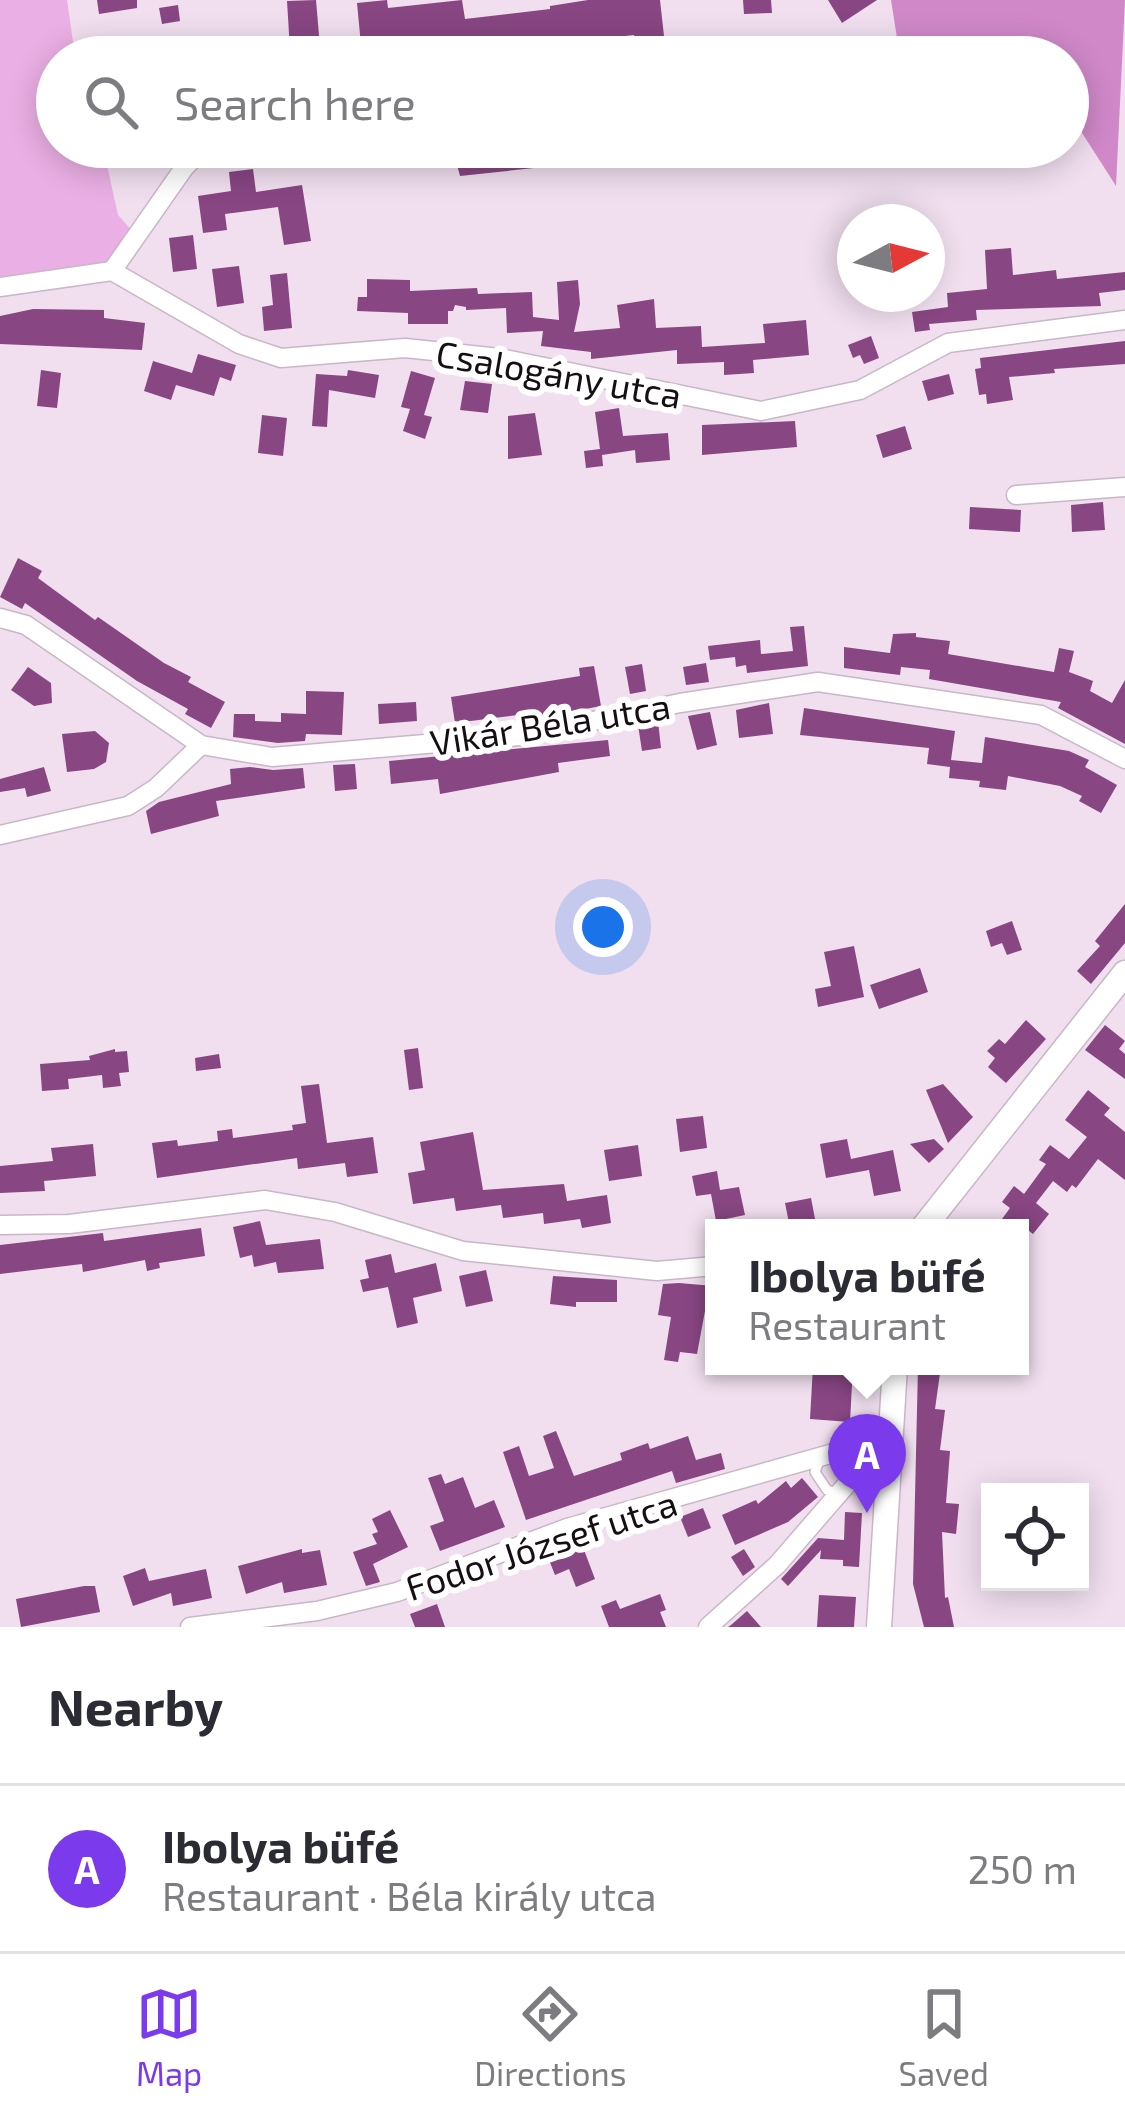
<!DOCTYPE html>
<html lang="en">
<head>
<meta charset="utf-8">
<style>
	body { margin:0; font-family:"Exo 2",sans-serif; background:#f7f7f7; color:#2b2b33 }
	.controls { position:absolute; right:36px; bottom:36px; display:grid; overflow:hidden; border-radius:0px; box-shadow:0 6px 30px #0003 }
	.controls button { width:108px; height:108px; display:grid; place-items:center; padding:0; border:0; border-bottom:3px solid #e1e1e2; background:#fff; color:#2b2b33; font:60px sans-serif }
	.compass { position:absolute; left:837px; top:204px; width:108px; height:108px; border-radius:50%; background:#fff; box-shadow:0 6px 30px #0003; rotate:83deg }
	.you { position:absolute; left:603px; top:927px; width:42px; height:42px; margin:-30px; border:9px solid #fff; border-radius:50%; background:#1a73e8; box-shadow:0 0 0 18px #1a73e833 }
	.badge { display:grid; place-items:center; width:78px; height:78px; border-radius:50%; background:#7c3aed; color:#fff; font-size:39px; font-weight:700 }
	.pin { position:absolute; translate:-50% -99px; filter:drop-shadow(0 3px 6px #0008) }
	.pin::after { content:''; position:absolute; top:63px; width:42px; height:36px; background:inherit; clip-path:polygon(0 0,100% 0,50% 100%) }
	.popup { position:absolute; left:705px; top:1219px; width:324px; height:156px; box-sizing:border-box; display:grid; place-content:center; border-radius:0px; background:#fff; filter:drop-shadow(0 3px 9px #0005); font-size:39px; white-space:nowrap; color:#7c7c81 }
	.popup b { font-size:45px; color:#2b2b33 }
	.popup::after { content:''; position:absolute; left:50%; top:100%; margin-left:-24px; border:24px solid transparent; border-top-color:#fff }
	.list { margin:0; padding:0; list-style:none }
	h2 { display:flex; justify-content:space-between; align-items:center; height:156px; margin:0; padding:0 48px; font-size:51px }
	h2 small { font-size:39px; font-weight:400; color:#7c7c81 }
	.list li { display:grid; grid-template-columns:78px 1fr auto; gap:36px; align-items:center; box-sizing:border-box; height:168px; padding:0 48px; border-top:3px solid #e1e1e2 }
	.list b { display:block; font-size:45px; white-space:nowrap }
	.list p { margin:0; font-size:39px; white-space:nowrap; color:#7c7c81 }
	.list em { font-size:39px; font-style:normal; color:#7c7c81 }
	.icon { flex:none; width:66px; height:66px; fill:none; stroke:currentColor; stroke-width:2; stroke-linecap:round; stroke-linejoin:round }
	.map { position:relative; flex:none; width:1125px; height:1627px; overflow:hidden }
	.search { position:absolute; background:#fff; box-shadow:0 6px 30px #0003; left:36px; right:36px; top:36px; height:132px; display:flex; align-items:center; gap:30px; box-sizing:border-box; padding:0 42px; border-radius:66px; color:#7c7c81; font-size:45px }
	.sheet { height:324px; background:#fff }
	nav { display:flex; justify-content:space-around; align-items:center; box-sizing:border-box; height:168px; border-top:3px solid #e1e1e2; background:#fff; font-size:33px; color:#7c7c81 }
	nav a { display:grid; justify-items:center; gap:6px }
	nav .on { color:#7c3aed }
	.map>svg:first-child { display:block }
</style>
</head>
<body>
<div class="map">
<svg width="1125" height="1627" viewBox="0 0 1125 1627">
	<rect width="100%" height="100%" fill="#f1dfef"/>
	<path fill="#eaafe4" d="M 0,0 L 67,0 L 73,42 L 92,42 L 93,57 L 57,57 L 57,147 L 103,147 L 118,215 L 134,233 L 106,264 L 0,278 Z"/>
	<path fill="#d088c9" d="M 891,0 L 1125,0 L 1116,186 L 1068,111 L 1068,57 L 900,57 Z"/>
	<g fill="#884683">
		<path d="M 97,0 L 137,0 L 137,8 L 99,14 Z"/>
		<path d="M 316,0 L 320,47 L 290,50 L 287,1 Z"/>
		<path d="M 387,0 L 388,8 L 462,0 L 465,19 L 550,9 L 550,6 L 588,0 L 660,0 L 664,36 L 635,40 L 634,35 L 455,55 L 453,41 L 442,42 L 441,38 L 361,45 L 357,3 Z"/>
		<path d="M 743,0 L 771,0 L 772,13 L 744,14 Z"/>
		<path d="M 828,0 L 877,0 L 842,23 Z"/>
		<path d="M 178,5 L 180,21 L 162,24 L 159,8 Z"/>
		<path d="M 452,147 L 598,147 L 600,161 L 460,176 Z"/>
		<path d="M 253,169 L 256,192 L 302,185 L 311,241 L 284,245 L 278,207 L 225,214 L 227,230 L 203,233 L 198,196 L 231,191 L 229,172 Z"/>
		<path d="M 193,235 L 197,269 L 173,272 L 169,238 Z"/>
		<path d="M 1011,248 L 1013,275 L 1056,270 L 1057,279 L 1125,272 L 1125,290 L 1099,293 L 1101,306 L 976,310 L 977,320 L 929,324 L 930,330 L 915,332 L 912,312 L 948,307 L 947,293 L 987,289 L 985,250 Z"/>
		<path d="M 239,266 L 244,303 L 217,307 L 212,269 Z"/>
		<path d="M 287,273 L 292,328 L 264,331 L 262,307 L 273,305 L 270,275 Z"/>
		<path d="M 367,279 L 410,280 L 410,291 L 477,288 L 478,294 L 532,292 L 533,317 L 559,320 L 557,282 L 578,280 L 580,304 L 574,332 L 620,328 L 617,305 L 654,299 L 656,328 L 701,326 L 702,347 L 765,343 L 763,324 L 806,320 L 809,355 L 753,360 L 754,373 L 724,375 L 724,362 L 677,364 L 677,350 L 591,359 L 591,352 L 541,346 L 543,331 L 507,333 L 506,308 L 466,310 L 466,307 L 455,305 L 453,311 L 448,311 L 448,324 L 408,324 L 408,313 L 357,311 L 358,297 L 367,297 Z"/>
		<path d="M 33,309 L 104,310 L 104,318 L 145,323 L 142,350 L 0,344 L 0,316 Z"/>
		<path d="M 871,336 L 879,358 L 864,364 L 860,355 L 853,358 L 848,345 Z"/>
		<path d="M 1125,341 L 1125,364 L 1054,369 L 1055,373 L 1009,377 L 1013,400 L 987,404 L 986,394 L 979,395 L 975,369 L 981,368 L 980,358 Z"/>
		<path d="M 198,354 L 236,365 L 231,381 L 220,377 L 214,396 L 176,385 L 171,400 L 144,391 L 153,361 L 192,373 Z"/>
		<path d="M 41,370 L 61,373 L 57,408 L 37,406 Z"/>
		<path d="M 348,370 L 379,375 L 375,398 L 329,390 L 327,427 L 312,426 L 316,374 L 347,376 Z"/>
		<path d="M 411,371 L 435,378 L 424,415 L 432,417 L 425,439 L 403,431 L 410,409 L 401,407 Z"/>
		<path d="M 949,374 L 954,394 L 928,401 L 922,381 Z"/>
		<path d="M 465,381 L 492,384 L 488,413 L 460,410 Z"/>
		<path d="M 619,408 L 623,436 L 668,433 L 670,460 L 636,463 L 635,450 L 602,455 L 603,466 L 586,468 L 584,451 L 600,449 L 595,412 Z"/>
		<path d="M 535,413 L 542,455 L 508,459 L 508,416 Z"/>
		<path d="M 262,415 L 287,418 L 283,456 L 258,453 Z"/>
		<path d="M 795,421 L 797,447 L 702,455 L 702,425 Z"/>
		<path d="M 905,426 L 912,449 L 883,458 L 876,435 Z"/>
		<path d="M 1103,502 L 1105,530 L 1072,532 L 1071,505 Z"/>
		<path d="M 970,507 L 1021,510 L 1020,532 L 969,529 Z"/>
		<path d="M 18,558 L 42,571 L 38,578 L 95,620 L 98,617 L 164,663 L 191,677 L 188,682 L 225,702 L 211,728 L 185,714 L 188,709 L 137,681 L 25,603 L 22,609 L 0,597 Z"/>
		<path d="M 804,626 L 808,666 L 747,673 L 746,665 L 736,667 L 735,657 L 710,660 L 708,646 L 760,640 L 761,654 L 793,651 L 790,627 Z"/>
		<path d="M 916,633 L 916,637 L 950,641 L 948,654 L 1054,672 L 1059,648 L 1074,651 L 1069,672 L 1093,681 L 1090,691 L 1112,703 L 1125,680 L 1125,744 L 1058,708 L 1061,702 L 929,679 L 930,670 L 901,667 L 900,675 L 844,668 L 844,647 L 890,653 L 893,634 Z"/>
		<path d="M 706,663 L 709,682 L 686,685 L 683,667 Z"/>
		<path d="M 642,664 L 646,691 L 630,694 L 625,667 Z"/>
		<path d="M 594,666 L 601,706 L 534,719 L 533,713 L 455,723 L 451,697 L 580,676 L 579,668 Z"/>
		<path d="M 28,667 L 51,683 L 52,703 L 34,706 L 11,690 Z"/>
		<path d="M 306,691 L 344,692 L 342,735 L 306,734 L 305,741 L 278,743 L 233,737 L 234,714 L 255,714 L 255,721 L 281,722 L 281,713 L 306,714 Z"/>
		<path d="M 416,702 L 417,721 L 379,724 L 378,704 Z"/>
		<path d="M 769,703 L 773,734 L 739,738 L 736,710 Z"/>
		<path d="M 804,708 L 955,731 L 951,760 L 982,763 L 985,737 L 1069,751 L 1089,760 L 1085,767 L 1117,785 L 1101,813 L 1079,801 L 1082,796 L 1060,786 L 1008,776 L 1006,790 L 979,787 L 980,781 L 949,778 L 950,767 L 927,764 L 929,748 L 800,735 Z"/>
		<path d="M 710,712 L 717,745 L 697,750 L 688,716 Z"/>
		<path d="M 658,721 L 661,748 L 642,751 L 638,725 Z"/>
		<path d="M 95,731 L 109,743 L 106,762 L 94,769 L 67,772 L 62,734 Z"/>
		<path d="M 608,740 L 610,756 L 558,763 L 559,772 L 440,794 L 438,779 L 391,784 L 389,761 Z"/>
		<path d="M 355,764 L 357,789 L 335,791 L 333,765 Z"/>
		<path d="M 44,767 L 51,791 L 27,797 L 25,788 L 0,792 L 0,779 Z"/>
		<path d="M 250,767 L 273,770 L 303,768 L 305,788 L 216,801 L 219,816 L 151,834 L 146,811 L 159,802 L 231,784 L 230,769 Z"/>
		<path d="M 1125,904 L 1125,943 L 1091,984 L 1077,971 L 1100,946 L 1095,941 Z"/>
		<path d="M 1012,921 L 1022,950 L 1007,955 L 1002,943 L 991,947 L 986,931 Z"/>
		<path d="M 854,946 L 864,997 L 818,1007 L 815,989 L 831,986 L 824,952 Z"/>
		<path d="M 920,968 L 928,992 L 879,1009 L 870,985 Z"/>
		<path d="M 1026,1020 L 1046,1039 L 1006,1083 L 988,1067 L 995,1058 L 987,1051 L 999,1039 L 1005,1044 Z"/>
		<path d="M 1105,1025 L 1125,1041 L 1119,1049 L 1125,1054 L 1125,1079 L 1085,1050 Z"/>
		<path d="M 418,1048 L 423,1088 L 409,1090 L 404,1050 Z"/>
		<path d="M 115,1049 L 115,1052 L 127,1051 L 129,1072 L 119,1073 L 121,1086 L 103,1088 L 102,1075 L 68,1079 L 69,1089 L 42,1091 L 40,1064 L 90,1060 L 89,1056 Z"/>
		<path d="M 219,1054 L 221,1068 L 196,1071 L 195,1058 Z"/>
		<path d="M 319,1084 L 327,1143 L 373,1137 L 378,1173 L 347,1177 L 345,1163 L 298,1169 L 297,1158 L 157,1178 L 152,1143 L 177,1140 L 178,1146 L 218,1141 L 217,1131 L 232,1129 L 233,1138 L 293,1130 L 292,1125 L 306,1123 L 301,1086 Z"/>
		<path d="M 943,1084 L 973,1117 L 948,1143 L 926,1090 Z"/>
		<path d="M 1088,1090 L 1110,1108 L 1104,1115 L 1125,1132 L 1125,1180 L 1098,1159 L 1076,1188 L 1072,1185 L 1067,1192 L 1053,1181 L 1036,1203 L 1049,1214 L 1033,1234 L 1024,1227 L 1020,1232 L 1020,1228 L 1002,1219 L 1010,1208 L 1002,1202 L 1014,1186 L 1024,1194 L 1046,1164 L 1039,1160 L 1050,1145 L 1069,1159 L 1087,1137 L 1065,1120 Z"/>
		<path d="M 703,1116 L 707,1148 L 680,1152 L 676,1119 Z"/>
		<path d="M 473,1132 L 483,1190 L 564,1184 L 567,1201 L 607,1195 L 611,1223 L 582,1228 L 580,1219 L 544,1224 L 543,1213 L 503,1218 L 501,1205 L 456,1211 L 454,1198 L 413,1204 L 408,1173 L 425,1170 L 420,1142 Z"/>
		<path d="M 847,1139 L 851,1159 L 893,1150 L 901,1191 L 874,1196 L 869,1170 L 826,1178 L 820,1144 Z"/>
		<path d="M 934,1139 L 944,1149 L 929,1163 L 910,1144 Z"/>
		<path d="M 93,1144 L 96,1176 L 44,1181 L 45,1191 L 0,1193 L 0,1166 L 53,1161 L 51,1148 Z"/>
		<path d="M 638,1145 L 642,1176 L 609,1181 L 604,1150 Z"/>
		<path d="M 717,1171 L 720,1190 L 739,1187 L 745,1215 L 716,1221 L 711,1194 L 696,1196 L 692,1176 Z"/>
		<path d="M 811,1198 L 816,1224 L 790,1228 L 785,1203 Z"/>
		<path d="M 260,1221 L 266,1245 L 320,1239 L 324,1269 L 278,1273 L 276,1262 L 254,1267 L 252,1255 L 240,1258 L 233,1227 Z"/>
		<path d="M 201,1228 L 205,1256 L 159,1263 L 160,1268 L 147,1271 L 145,1260 L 83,1272 L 82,1264 L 0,1274 L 0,1245 L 103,1233 L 104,1241 Z"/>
		<path d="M 391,1254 L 395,1273 L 436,1263 L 442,1291 L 413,1298 L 418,1323 L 397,1328 L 388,1287 L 363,1292 L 360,1280 L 369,1278 L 365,1260 Z"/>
		<path d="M 486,1270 L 493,1301 L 466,1307 L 459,1276 Z"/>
		<path d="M 553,1276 L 617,1280 L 617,1302 L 576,1302 L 576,1307 L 550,1304 Z"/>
		<path d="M 679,1283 L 714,1286 L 714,1312 L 705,1311 L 697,1354 L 680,1352 L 678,1362 L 664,1360 L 671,1317 L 658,1315 L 663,1284 Z"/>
		<path d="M 813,1366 L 853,1366 L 850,1422 L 810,1419 Z"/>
		<path d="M 918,1366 L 941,1366 L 935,1409 L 945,1410 L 940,1450 L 950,1451 L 946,1503 L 959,1504 L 956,1534 L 942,1532 L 945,1598 L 948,1597 L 954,1627 L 924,1627 L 913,1584 Z"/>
		<path d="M 556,1431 L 574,1476 L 622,1460 L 620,1453 L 648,1443 L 650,1449 L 688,1436 L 696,1460 L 721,1453 L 725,1469 L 676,1483 L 672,1471 L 526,1520 L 503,1452 L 519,1446 L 529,1476 L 554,1468 L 543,1436 Z"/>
		<path d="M 441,1474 L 445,1484 L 463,1477 L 475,1508 L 494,1500 L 505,1527 L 440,1551 L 430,1526 L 444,1521 L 428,1478 Z"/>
		<path d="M 802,1478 L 818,1497 L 788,1522 L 735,1545 L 722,1515 L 756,1500 L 758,1504 L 786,1481 L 791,1488 Z"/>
		<path d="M 703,1508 L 711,1528 L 688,1537 L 680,1517 Z"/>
		<path d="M 390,1510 L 408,1547 L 373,1564 L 380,1582 L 366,1586 L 353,1552 L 377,1544 L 372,1534 L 378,1532 L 372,1519 Z"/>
		<path d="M 845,1512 L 862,1513 L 859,1567 L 843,1566 L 843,1560 L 820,1559 L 821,1550 L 788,1586 L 781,1579 L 818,1538 L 844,1540 Z"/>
		<path d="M 581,1542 L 595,1579 L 576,1587 L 569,1569 L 555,1575 L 547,1555 Z"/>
		<path d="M 302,1549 L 302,1553 L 320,1550 L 327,1585 L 284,1593 L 282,1582 L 246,1594 L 238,1566 Z"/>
		<path d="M 744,1549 L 755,1567 L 743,1576 L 731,1557 Z"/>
		<path d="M 145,1568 L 149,1581 L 206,1569 L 212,1598 L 173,1606 L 171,1593 L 133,1606 L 123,1576 Z"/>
		<path d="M 84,1586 L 95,1586 L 100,1612 L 21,1627 L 16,1599 Z"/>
		<path d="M 660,1594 L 666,1610 L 660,1612 L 666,1627 L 609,1627 L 601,1606 L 616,1600 L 620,1609 Z"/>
		<path d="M 819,1595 L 856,1597 L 854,1627 L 817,1627 Z"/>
		<path d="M 437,1604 L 445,1627 L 415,1627 L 410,1614 Z"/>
		<path d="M 747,1611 L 761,1627 L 728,1627 L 731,1625 Z"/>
	</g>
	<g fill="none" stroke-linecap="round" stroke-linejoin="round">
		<defs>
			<path id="service" d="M 820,1458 L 815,1472 L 827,1490 L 838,1493"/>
			<g id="minor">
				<path d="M 112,271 L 184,168 L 204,147"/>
				<path d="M 0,287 L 112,271 L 239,344 L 281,358 L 405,348 L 500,358 L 761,411 L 860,390 L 948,343 L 1125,320"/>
				<path d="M 1016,495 L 1125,487"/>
				<path d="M 0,618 L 26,625 L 201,745 L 272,757 L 520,736 L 680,703 L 818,682 L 1041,715 L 1125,759"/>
				<path d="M 0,835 L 128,806 L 156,788 L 201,745"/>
				<path d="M 0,1225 L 69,1224 L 265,1200 L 335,1212 L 463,1251 L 657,1271 L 714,1266"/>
				<path d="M 190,1627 L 317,1611 L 397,1592 L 567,1528 L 887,1438"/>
				<path d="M 708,1627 L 777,1565 L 886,1439"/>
			</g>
			<g id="tertiary">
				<path d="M 923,1228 L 1125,973"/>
				<path d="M 879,1627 L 895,1366"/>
			</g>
		</defs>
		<use href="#service" stroke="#c8b7c6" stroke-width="12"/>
		<use href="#minor" stroke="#c8b7c6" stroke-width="21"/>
		<use href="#tertiary" stroke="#c8b7c6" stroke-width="27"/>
		<use href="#service" stroke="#fff" stroke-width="9"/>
		<use href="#minor" stroke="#fff" stroke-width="18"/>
		<use href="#tertiary" stroke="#fff" stroke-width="24"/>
	</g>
	<g text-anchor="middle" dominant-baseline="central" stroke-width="12" stroke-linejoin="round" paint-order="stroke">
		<g font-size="36" fill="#150f14" stroke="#fff">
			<text transform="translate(559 373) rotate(10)">Csalogány utca</text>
			<text transform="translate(550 723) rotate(-9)">Vikár Béla utca</text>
			<text transform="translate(541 1544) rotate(-18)">Fodor József utca</text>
		</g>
	</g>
</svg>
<div class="controls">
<button><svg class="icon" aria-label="locate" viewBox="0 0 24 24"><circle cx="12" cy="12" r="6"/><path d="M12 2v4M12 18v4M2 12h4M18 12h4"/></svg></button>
</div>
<svg class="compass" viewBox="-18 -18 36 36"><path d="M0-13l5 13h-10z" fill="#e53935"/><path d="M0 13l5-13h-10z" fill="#7c7c81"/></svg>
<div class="you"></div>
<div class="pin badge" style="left:867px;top:1513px">A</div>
<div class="popup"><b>Ibolya büfé</b>Restaurant</div>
<div class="search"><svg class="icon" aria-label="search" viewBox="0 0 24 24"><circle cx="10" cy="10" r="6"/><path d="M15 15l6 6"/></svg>Search here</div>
</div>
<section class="sheet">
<h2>Nearby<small></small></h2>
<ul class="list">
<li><span class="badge">A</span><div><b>Ibolya büfé</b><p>Restaurant · Béla király utca</p></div><em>250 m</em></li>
</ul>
</section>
<nav>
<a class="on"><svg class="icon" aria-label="map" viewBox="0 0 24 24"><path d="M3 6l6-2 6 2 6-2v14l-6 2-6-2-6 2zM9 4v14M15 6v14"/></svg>Map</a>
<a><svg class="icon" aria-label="directions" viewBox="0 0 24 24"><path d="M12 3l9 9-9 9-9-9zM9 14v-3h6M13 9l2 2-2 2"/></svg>Directions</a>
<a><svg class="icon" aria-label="saved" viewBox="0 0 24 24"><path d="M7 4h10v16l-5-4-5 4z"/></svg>Saved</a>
</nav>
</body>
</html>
